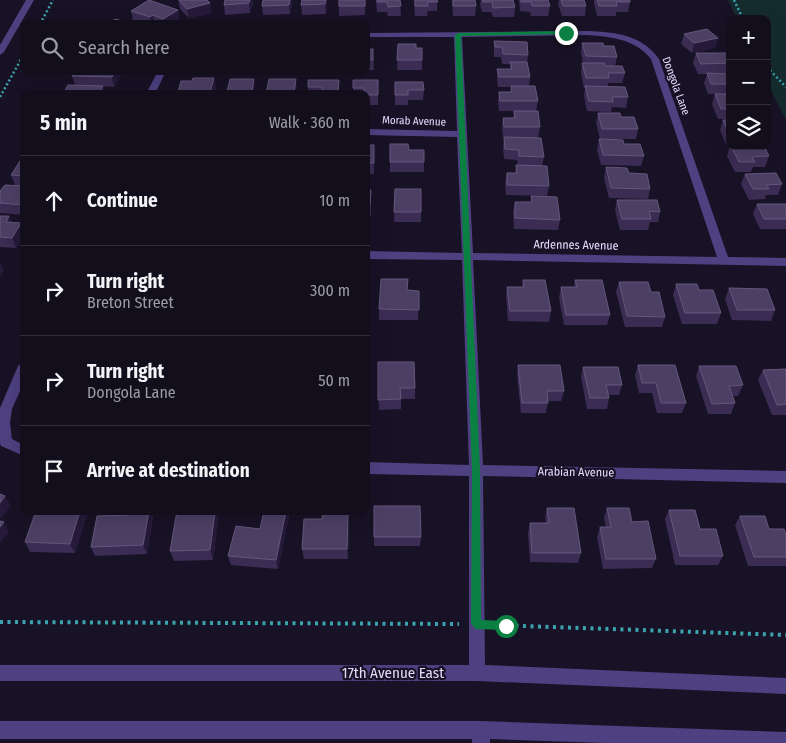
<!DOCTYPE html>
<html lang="en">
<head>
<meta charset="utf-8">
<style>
	body { margin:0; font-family:"Fira Sans Condensed",sans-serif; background:#1b1725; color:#f1f3f6 }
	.controls { position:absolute; right:15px; top:15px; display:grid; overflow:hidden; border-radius:10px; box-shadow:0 5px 20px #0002 }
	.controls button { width:45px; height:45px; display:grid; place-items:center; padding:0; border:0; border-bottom:1px solid #312e3b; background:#120e1c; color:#f1f3f6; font:25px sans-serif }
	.stop { position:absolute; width:15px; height:15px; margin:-11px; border:4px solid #0b8043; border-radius:50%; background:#fff }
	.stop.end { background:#0b8043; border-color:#fff; box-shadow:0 1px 5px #0008 }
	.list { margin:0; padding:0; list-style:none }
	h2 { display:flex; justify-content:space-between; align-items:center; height:65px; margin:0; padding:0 20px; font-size:21px }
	h2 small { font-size:16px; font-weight:400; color:#9c9ca3 }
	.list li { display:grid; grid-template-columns:32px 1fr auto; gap:15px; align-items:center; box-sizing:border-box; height:90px; padding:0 20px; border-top:1px solid #312e3b }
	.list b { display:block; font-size:19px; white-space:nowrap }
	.list p { margin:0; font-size:16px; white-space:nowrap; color:#9c9ca3 }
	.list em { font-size:16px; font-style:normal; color:#9c9ca3 }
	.icon { flex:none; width:28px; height:28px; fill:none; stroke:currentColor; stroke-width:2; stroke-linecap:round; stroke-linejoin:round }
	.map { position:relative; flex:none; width:786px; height:743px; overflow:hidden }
	.search { position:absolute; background:#120e1c; box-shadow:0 5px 20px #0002; left:20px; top:20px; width:350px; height:55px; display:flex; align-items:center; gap:12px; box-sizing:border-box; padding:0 18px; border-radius:10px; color:#9c9ca3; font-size:19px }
	.panel { position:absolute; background:#120e1c; box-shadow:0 5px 20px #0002; left:20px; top:90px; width:350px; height:425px; border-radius:10px }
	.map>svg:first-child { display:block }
</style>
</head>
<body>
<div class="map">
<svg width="786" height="743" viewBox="0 0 786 743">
	<rect width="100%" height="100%" fill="#181226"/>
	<path fill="#152c2f" d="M 728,0 L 786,0 L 786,120 L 767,82 L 767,19 L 737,19 Z"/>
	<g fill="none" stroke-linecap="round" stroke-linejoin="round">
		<g stroke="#3ba4af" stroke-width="2.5" stroke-dasharray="2 2.5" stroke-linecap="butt">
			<path d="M 734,0 L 743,19"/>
			<path d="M 40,24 L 53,0"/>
			<path d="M 767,67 L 786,87"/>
			<path d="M 0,97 L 24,54"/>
		</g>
		<g stroke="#3ba4af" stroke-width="4" stroke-dasharray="3 4.5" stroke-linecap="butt">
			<path d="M 0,622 L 459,624"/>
			<path d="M 493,625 L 786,635"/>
		</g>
		<g fill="#4d4181" fill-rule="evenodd">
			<path d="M 26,0 L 34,0 L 4,52 L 0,55 L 0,45 Z"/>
			<path d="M 588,31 C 616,32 642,35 659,59 L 728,257 L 786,258 L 786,266 L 473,260 L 483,465 L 786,471 L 786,483 L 483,476 L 485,665 L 786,678 L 786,694 L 477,681 L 0,681 L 0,665 L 469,665 L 469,476 L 366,474 L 366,462 L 469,465 L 462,260 L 366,259 L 366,251 L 462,253 L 457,137 L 366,135 L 366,129 L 457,131 L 454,37 L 366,37 L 366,33 ZM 588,35 C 612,37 635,39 651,59 L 717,257 L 473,253 L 462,37 Z"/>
			<path d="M 158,71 L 166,71 L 155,94 L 146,94 Z"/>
			<path d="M 24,361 L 24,382 L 12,409 L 10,423 L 12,439 L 24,445 L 24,456 L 1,446 L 0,443 L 0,408 L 18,366 Z"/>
			<path d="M 0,721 L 481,721 L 786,732 L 786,743 L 605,743 L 490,739 L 490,743 L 472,743 L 472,739 L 0,739 Z"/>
		</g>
	</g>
	<g fill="#3a2c52">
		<path d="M 178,0 L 212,13 L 189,18 L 180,9 Z"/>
		<path d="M 225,0 L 253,0 L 253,3 L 250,13 L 225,15 L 224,5 Z"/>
		<path d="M 302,0 L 327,0 L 326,14 L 302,15 L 301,5 Z"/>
		<path d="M 365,0 L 365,15 L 339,16 L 339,6 Z"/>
		<path d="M 376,0 L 400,0 L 401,16 L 388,16 L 387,12 L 377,12 Z"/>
		<path d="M 414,0 L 437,0 L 437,11 L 428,11 L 427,16 L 415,16 Z"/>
		<path d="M 452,0 L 475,0 L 476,6 L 475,16 L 453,16 Z"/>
		<path d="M 481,0 L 513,0 L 515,7 L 514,17 L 493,17 L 491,12 L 482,12 L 480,4 Z"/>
		<path d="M 519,0 L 548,0 L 550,6 L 548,16 L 531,16 L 530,12 L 520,11 Z"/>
		<path d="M 559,0 L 584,0 L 586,6 L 585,16 L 562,16 L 558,4 Z"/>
		<path d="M 594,0 L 630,0 L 630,2 L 628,12 L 616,12 L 616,16 L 597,16 L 594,3 Z"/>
		<path d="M 292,3 L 290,14 L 263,15 L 262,6 Z"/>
		<path d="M 178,10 L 179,19 L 172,24 L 142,24 L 133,20 L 131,11 Z"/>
		<path d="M 684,34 L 718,38 L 715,48 L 692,53 L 681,44 Z"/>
		<path d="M 494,41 L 528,55 L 527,63 L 530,77 L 529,86 L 538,101 L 536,111 L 540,127 L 538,138 L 544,157 L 542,166 L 549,186 L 547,196 L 506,195 L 505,183 L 507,173 L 515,173 L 516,165 L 518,165 L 517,160 L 504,159 L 503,147 L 504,137 L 503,137 L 502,128 L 503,118 L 513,118 L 514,111 L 499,111 L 498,102 L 499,92 L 510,92 L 511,87 L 498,87 L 497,79 L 497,69 L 510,69 L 510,64 L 502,64 L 501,57 L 494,57 Z"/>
		<path d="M 582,43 L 604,46 L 617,57 L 615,66 L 625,73 L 622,83 L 608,83 L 608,86 L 628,97 L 626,108 L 612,107 L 611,112 L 587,111 L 584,96 L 585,88 L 584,88 L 581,73 L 582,63 L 583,63 L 581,53 Z"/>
		<path d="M 398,44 L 416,48 L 422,48 L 422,70 L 397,70 Z"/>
		<path d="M 366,49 L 373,49 L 374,70 L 366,70 Z"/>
		<path d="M 696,53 L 730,58 L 730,73 L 709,74 L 730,74 L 730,94 L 708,94 L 704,83 L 707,74 L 698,74 L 693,63 Z"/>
		<path d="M 121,74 L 114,87 L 75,85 L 72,76 Z"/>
		<path d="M 214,78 L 216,88 L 214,94 L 178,94 L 178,92 L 192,81 Z"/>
		<path d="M 339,80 L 339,94 L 308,94 L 308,87 Z"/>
		<path d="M 353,80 L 378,80 L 378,105 L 366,105 L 366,94 L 353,94 Z"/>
		<path d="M 395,82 L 424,90 L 423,100 L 408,100 L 408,105 L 395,105 Z"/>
		<path d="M 255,89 L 254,94 L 227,94 L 227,92 Z"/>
		<path d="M 715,94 L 730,94 L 730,119 L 718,119 L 712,104 Z"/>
		<path d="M 598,113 L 638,129 L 636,139 L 600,139 L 596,123 Z"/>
		<path d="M 723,120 L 730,120 L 730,144 L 726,144 L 720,130 Z"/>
		<path d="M 599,139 L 644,156 L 641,166 L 601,165 L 597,150 Z"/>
		<path d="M 390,144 L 424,162 L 424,172 L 390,172 Z"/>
		<rect x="366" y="145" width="8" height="29"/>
		<path d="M 730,146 L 764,146 L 769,156 L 765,167 L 753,167 L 751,172 L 735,172 L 727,156 Z"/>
		<path d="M 24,158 L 24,215 L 0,213 L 0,191 L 15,185 L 11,175 Z"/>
		<path d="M 606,167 L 629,173 L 650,189 L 648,199 L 609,198 L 604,178 Z"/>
		<path d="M 745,174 L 782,184 L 778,195 L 766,195 L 765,199 L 749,200 L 741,184 Z"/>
		<path d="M 395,189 L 421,189 L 421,222 L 394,222 Z"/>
		<path d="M 366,190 L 371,200 L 371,216 L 366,216 Z"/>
		<path d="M 531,196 L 560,220 L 558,230 L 514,229 L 513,212 L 515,202 L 531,202 Z"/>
		<path d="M 617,200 L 660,212 L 658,222 L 650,222 L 648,230 L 620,230 L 615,210 Z"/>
		<path d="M 757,204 L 786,204 L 786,229 L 760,229 L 753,214 Z"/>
		<path d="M 0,216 L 9,216 L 12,222 L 21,223 L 24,230 L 24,235 L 16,248 L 0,247 Z"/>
		<path d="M 523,280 L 551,311 L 549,322 L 508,321 L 506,297 L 507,287 L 522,287 Z"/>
		<path d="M 575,280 L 610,315 L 607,325 L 564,325 L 559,298 L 561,287 L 574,287 Z"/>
		<path d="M 619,282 L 651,292 L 665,317 L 662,327 L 625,327 L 616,292 Z"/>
		<path d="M 676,284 L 699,290 L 721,313 L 717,324 L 682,324 L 673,295 Z"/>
		<path d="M 729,288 L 775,310 L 771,321 L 732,320 L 725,299 Z"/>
		<path d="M 407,290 L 419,291 L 418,320 L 379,320 L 379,309 Z"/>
		<path d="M 378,362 L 415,388 L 415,399 L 401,399 L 401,409 L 379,410 Z"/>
		<path d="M 518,365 L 564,391 L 561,401 L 548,401 L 546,413 L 521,413 L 517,375 Z"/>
		<path d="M 638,365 L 686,403 L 682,413 L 657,413 L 652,393 L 639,393 L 635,375 Z"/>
		<path d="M 699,366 L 743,385 L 738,396 L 733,396 L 735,403 L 731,414 L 708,414 L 696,376 Z"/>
		<path d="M 583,367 L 622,385 L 619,395 L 609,395 L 609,398 L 607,409 L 587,409 L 581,377 Z"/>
		<path d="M 786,369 L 786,415 L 772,415 L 758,380 L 763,370 Z"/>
		<path d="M 547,508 L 581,553 L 578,563 L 530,562 L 528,533 L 530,523 L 546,523 L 545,517 Z"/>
		<path d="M 607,508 L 632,522 L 656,559 L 652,568 L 603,569 L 597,537 L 600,527 L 606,527 L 604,518 Z"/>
		<path d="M 669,510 L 700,529 L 723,556 L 718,565 L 675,565 L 665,519 Z"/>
		<path d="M 88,511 L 75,553 L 30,552 L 25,542 Z"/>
		<path d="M 154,511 L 147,554 L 95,556 L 91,547 L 129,515 Z"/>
		<path d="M 216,511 L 218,520 L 213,560 L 174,561 L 170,551 Z"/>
		<path d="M 264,511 L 290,511 L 278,569 L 231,565 L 228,556 L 260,529 Z"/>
		<path d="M 349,515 L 348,559 L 304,559 L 302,549 L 322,519 Z"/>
		<path d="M 740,516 L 769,529 L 786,535 L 786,566 L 748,566 L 735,525 Z"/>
		<path d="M 374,537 L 421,537 L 420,546 L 374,546 Z"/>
	</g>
	<g fill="#251a39">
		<path d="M 250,0 L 253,0 L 253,3 L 250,13 L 249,3 Z"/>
		<path d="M 290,0 L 292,0 L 292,3 L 290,14 L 289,5 Z"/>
		<path d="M 326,0 L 327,0 L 327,4 L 326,14 L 325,4 Z"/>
		<path d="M 210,3 L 212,13 L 189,18 L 187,9 Z"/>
		<path d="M 178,10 L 179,19 L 172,24 L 164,24 L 163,19 Z"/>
		<path d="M 153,15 L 154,24 L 151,24 L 150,17 Z"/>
		<path d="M 718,38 L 715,48 L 692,53 L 694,43 Z"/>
		<path d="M 115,71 L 120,71 L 121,74 L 114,87 L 112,77 Z"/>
		<path d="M 214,78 L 216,88 L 214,94 L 210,94 Z"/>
		<path d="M 254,79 L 255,89 L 254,94 L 252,94 Z"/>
		<path d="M 296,79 L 297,89 L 296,94 L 294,94 Z"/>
		<path d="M 103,86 L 105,94 L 99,94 Z"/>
		<path d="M 9,216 L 14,227 L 6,222 Z"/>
		<path d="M 21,223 L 24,230 L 24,235 L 16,248 L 12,238 Z"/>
		<path d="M 0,262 L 4,270 L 0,277 Z"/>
		<path d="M 5,496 L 11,506 L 0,519 L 0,503 Z"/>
		<path d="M 80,511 L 88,511 L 75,553 L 70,544 Z"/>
		<path d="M 149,511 L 154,511 L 147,554 L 143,545 Z"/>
		<path d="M 216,511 L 218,520 L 213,560 L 210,550 Z"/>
		<path d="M 286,511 L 290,511 L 278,569 L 276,560 Z"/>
		<path d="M 348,511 L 349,515 L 348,559 L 347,549 Z"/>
		<path d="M 4,522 L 9,532 L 0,543 L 0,527 Z"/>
	</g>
	<g fill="#4c3f64" stroke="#64577c">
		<path d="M 149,0 L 178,10 L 163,19 L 153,15 L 150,17 L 131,11 Z"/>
		<path d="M 179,0 L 207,0 L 210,3 L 187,9 Z"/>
		<path d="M 225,0 L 250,0 L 249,3 L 224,5 Z"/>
		<path d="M 263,0 L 290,0 L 289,5 L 262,6 Z"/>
		<path d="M 302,0 L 326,0 L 325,4 L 301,5 Z"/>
		<rect x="339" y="0" width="26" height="6"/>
		<path d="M 377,0 L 400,0 L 401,6 L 388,7 L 387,2 L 377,2 Z"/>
		<path d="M 415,0 L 437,0 L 438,2 L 427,2 L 428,6 L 415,6 Z"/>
		<path d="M 453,0 L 475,0 L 476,6 L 453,6 Z"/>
		<path d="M 482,0 L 513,0 L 515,7 L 493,8 L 492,2 L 483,2 Z"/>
		<path d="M 521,0 L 548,0 L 550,6 L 532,6 L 531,2 L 521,2 Z"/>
		<path d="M 561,0 L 584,0 L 586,6 L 563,6 Z"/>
		<path d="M 597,0 L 630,0 L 630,2 L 616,2 L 617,6 L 599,6 Z"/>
		<path d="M 115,19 L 134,24 L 109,24 Z"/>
		<path d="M 707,29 L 718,38 L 694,43 L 684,34 Z"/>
		<path d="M 494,41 L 527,42 L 528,55 L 503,54 L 502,47 L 495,47 Z"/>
		<path d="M 582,43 L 603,43 L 604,46 L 614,46 L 617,57 L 586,56 Z"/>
		<path d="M 398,44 L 416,44 L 416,48 L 422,48 L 422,60 L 397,60 Z"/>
		<rect x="366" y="49" width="7" height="11"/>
		<path d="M 696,53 L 727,53 L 730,58 L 730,63 L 701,64 Z"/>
		<path d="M 510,62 L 527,62 L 530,77 L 499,77 L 497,69 L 512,69 Z"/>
		<path d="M 582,63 L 604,63 L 605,66 L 622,66 L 625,73 L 608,73 L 609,78 L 586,78 Z"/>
		<path d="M 74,71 L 115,71 L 112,77 L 72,76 Z"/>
		<path d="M 707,73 L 730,74 L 730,84 L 711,84 Z"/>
		<path d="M 193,78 L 214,78 L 210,92 L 178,92 L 181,81 L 192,81 Z"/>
		<path d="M 230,79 L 254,79 L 252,92 L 227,92 Z"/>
		<path d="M 269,79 L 296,79 L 294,94 L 266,94 Z"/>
		<path d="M 308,80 L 339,80 L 338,94 L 322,94 L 322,87 L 308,87 Z"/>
		<path d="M 353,80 L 378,80 L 378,95 L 366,95 L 366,94 L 364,94 L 364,88 L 353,88 Z"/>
		<path d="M 395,82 L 423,82 L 424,90 L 408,90 L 408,95 L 395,95 Z"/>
		<path d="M 68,85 L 103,86 L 99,94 L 63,94 Z"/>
		<path d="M 511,86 L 535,86 L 538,101 L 500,101 L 499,92 L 512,92 Z"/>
		<path d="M 585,86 L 625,87 L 628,97 L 612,97 L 613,102 L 589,101 Z"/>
		<path d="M 715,94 L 730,94 L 730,109 L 721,109 Z"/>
		<path d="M 514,111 L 538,111 L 540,127 L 504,127 L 503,118 L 515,118 Z"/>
		<path d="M 598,113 L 620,113 L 621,117 L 634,117 L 638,129 L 602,129 Z"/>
		<path d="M 723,120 L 730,120 L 730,134 L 729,134 Z"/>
		<path d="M 504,137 L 541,138 L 544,157 L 519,156 L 519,150 L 505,149 Z"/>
		<path d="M 599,139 L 623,140 L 624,144 L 640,144 L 644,156 L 603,155 Z"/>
		<path d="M 390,144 L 408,144 L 409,150 L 424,150 L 424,162 L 390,162 Z"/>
		<rect x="366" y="145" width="8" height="18"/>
		<path d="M 731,146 L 764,146 L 769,156 L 752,157 L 755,162 L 739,162 Z"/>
		<path d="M 22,158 L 24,158 L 24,176 L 11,175 Z"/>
		<path d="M 516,165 L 547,166 L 549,186 L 507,185 L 507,173 L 517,173 Z"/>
		<path d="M 606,167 L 627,168 L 629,173 L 647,174 L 650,189 L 611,188 Z"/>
		<path d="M 776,173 L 782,184 L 766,185 L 769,189 L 753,189 L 745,174 Z"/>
		<path d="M 5,185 L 24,186 L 24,205 L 0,203 L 0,191 Z"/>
		<path d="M 395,189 L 421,189 L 421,212 L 394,212 Z"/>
		<path d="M 366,190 L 371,190 L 370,206 L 366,206 Z"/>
		<path d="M 531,196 L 557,197 L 560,220 L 515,218 L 515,202 L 532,202 Z"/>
		<path d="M 617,200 L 657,200 L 660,212 L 649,211 L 651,219 L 622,219 Z"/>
		<path d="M 757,204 L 786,204 L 786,219 L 764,219 Z"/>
		<path d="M 0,216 L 9,216 L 6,222 L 21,223 L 12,238 L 0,237 Z"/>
		<path d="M 381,279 L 408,279 L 407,290 L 419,291 L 419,310 L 379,309 Z"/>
		<path d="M 523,280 L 545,280 L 551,311 L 510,311 L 507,287 L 524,287 Z"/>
		<path d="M 575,280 L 602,280 L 610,315 L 566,315 L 561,287 L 577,287 Z"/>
		<path d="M 619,282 L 648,282 L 651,292 L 659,292 L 665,317 L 627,316 Z"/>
		<path d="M 676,284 L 697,284 L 699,290 L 713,290 L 721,313 L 685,313 Z"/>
		<path d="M 729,288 L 767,289 L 775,310 L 737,310 Z"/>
		<path d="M 378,362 L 414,362 L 415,388 L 400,388 L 401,399 L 378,400 Z"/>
		<path d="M 518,365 L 560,365 L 564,391 L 547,391 L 548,403 L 522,403 Z"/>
		<path d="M 638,365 L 675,365 L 686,403 L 661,403 L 656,383 L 642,383 Z"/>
		<path d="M 699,366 L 736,366 L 743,385 L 729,386 L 735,403 L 712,404 Z"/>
		<path d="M 583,367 L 618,367 L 622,385 L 606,385 L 609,398 L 590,398 Z"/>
		<path d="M 786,369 L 786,404 L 777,405 L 763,370 Z"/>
		<path d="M 0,494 L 5,496 L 0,503 Z"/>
		<path d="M 374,506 L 420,506 L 421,537 L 374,537 Z"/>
		<path d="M 547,508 L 574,508 L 581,553 L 532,553 L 530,523 L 549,523 Z"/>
		<path d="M 607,508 L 629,508 L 632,522 L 648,521 L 656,559 L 606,559 L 600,527 L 611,527 Z"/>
		<path d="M 669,510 L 695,510 L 700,529 L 716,529 L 723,556 L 680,556 Z"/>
		<path d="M 36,511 L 80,511 L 70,544 L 25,542 Z"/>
		<path d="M 129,511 L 149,511 L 143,545 L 91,547 L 97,516 L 129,515 Z"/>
		<path d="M 177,511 L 215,511 L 210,550 L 170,551 Z"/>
		<path d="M 264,511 L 286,511 L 276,560 L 228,556 L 236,526 L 260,529 Z"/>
		<path d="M 323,511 L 348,511 L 347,549 L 302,549 L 304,519 L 322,519 Z"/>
		<path d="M 740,516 L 765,516 L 769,529 L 784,529 L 786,535 L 786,557 L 754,557 Z"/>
		<path d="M 0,521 L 4,522 L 0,527 Z"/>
	</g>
	<path fill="#0b8043" d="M 566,31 L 568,34 L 461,36 L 480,470 L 481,620 L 506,621 L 511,626 L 506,630 L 476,629 L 471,624 L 472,470 L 455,35 L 458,33 Z"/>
	<g text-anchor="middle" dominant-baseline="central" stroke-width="4.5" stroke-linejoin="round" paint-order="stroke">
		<g font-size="11" fill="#e3dafc" stroke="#181226">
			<text transform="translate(676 86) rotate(70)">Dongola Lane</text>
			<text transform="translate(414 121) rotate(2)">Morab Avenue</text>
		</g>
		<g font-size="12" fill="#e3dafc" stroke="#181226">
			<text transform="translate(576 245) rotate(1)">Ardennes Avenue</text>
			<text transform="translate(576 472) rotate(1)">Arabian Avenue</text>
		</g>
		<g font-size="15" fill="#e3dafc" stroke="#181226">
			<text x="393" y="673">17th Avenue East</text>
		</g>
	</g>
</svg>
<div class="controls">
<button>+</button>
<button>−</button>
<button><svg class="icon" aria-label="layers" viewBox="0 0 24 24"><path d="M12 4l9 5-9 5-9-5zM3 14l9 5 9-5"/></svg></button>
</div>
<div class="stop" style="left:506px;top:626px"></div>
<div class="stop end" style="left:566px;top:33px"></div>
<div class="search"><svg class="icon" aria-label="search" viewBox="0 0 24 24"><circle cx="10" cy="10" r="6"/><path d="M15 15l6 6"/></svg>Search here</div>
<section class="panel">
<h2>5 min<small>Walk · 360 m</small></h2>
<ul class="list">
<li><svg class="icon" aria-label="ahead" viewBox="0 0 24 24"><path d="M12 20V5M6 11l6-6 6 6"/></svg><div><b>Continue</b></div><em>10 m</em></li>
<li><svg class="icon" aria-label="right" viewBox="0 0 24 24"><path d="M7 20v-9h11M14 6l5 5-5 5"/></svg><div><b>Turn right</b><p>Breton Street</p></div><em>300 m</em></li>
<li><svg class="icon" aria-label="right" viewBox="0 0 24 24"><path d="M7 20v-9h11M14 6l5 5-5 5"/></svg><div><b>Turn right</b><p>Dongola Lane</p></div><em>50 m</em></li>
<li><svg class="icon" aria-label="arrive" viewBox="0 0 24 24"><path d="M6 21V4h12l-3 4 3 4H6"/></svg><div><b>Arrive at destination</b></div></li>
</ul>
</section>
</div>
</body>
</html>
